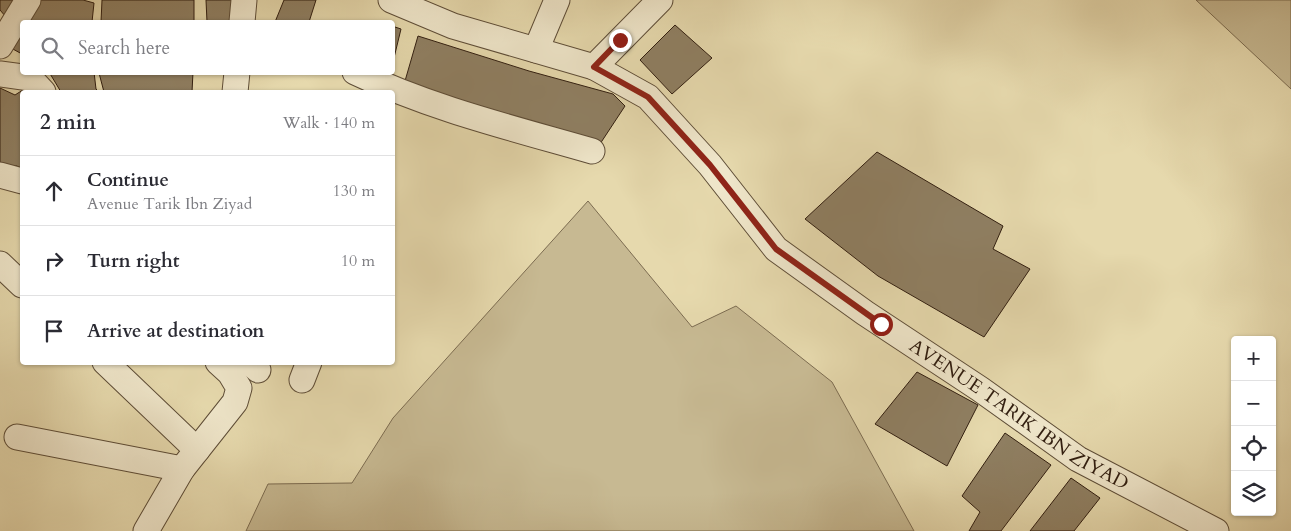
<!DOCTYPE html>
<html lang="en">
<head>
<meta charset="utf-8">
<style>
	body { margin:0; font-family:Cardo,serif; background:#f2f2f3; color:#2b2b33 }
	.controls { position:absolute; right:15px; bottom:15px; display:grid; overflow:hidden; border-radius:5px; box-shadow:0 1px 4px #0004 }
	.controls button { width:45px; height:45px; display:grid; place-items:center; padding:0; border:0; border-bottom:1px solid #e1e1e2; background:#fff; color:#2b2b33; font:25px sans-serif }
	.stop { position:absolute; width:15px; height:15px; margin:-11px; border:4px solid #8f2418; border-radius:50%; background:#fff }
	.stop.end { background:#8f2418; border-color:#fff; box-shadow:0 1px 5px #0008 }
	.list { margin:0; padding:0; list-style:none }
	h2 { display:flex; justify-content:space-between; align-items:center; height:65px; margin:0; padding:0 20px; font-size:21px }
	h2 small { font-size:16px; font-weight:400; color:#7c7c81 }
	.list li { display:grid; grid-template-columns:32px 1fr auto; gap:15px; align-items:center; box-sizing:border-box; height:70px; padding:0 20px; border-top:1px solid #e1e1e2 }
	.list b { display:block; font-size:19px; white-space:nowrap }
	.list p { margin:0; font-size:16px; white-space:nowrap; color:#7c7c81 }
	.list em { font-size:16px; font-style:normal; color:#7c7c81 }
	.icon { flex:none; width:28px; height:28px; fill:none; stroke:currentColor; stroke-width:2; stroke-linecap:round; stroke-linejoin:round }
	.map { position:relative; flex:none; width:1291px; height:531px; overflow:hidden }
	.search { position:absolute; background:#fff; box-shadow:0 1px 4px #0004; left:20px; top:20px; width:375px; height:55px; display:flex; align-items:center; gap:12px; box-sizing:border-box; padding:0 18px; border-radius:5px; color:#7c7c81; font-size:19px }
	.panel { position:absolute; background:#fff; box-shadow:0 1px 4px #0004; left:20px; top:90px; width:375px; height:275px; border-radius:5px }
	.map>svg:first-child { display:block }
</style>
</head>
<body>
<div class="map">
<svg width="1291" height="531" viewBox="0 0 1291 531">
	<rect width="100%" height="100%" fill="#e6d9ad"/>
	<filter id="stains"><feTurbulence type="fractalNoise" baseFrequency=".004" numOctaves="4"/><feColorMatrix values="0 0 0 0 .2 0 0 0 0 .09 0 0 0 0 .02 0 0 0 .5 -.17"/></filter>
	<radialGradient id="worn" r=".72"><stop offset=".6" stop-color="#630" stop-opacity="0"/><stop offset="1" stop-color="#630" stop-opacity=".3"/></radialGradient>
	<g fill="#c7b992" stroke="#7c6c51">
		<path d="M 1196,0 L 1291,0 L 1291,89 Z"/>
		<path d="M 588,201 L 692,327 L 736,306 L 832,382 L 914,531 L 246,531 L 268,484 L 352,483 L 393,418 Z"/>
	</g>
	<g fill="#8f7f62" stroke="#311e10">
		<path d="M 0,0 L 17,0 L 6,17 L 0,10 Z"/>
		<path d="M 39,0 L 83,0 L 94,3 L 92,22 L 26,22 Z"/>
		<path d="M 102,0 L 194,0 L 194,22 L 101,22 Z"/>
		<path d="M 206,0 L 237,0 L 236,22 L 207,22 Z"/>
		<path d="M 284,0 L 316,0 L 309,22 L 275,22 Z"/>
		<path d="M 675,25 L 712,58 L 672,94 L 640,60 Z"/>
		<path d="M 392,26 L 401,29 L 392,66 Z"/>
		<path d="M 22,28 L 22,54 L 11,48 Z"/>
		<path d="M 418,36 L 529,71 L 613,94 L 625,106 L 598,147 L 405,81 Z"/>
		<path d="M 49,72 L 94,72 L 96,89 L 99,92 L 61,92 Z"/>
		<path d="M 193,72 L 192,92 L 104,92 L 99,73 Z"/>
		<path d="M 29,86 L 35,92 L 22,92 L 22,170 L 17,166 L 0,167 L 0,88 L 15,95 Z"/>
		<path d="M 877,152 L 1003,226 L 993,249 L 1030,269 L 984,337 L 878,276 L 805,219 Z"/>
		<path d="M 917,372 L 978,405 L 947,466 L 875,424 Z"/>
		<path d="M 1005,433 L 1051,465 L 1001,531 L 969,531 L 980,512 L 962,496 Z"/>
		<path d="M 1071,478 L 1100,498 L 1074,531 L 1030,531 Z"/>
	</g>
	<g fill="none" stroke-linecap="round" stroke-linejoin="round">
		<defs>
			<g id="minor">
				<path id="s1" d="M 391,0 L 453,26 L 594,67 L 648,97 L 710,165 L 776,249 L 865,313 L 980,389 L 1078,459 L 1216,531"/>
				<path d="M 242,22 L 244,0"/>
				<path d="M 0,46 L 28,0"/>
				<path d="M 536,50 L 557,0"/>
				<path d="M 594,67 L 660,0"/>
				<path d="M 355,72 C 430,108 512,128 592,151"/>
				<path d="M 0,74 L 30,78 L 43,92"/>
				<path d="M 235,92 L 237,72"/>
				<path d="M 0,175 L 22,181"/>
				<path d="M 0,264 L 22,285"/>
				<path d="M 105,362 L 197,450"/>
				<path d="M 249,362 L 258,370"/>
				<path d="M 302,380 L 309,362"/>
				<path d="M 17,437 L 182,469"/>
				<path d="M 146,531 L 182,469 L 235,402 L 239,388 L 230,373 L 218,362"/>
			</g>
		</defs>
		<use href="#minor" stroke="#5e4d37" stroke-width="27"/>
		<use href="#minor" stroke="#efe6ca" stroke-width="25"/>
	</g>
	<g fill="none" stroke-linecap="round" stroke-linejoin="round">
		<path stroke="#8f2418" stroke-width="6" d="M 620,40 L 594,67 L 648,97 L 710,165 L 776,249 L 881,324"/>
	</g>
	<g text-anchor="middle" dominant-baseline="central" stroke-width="4" stroke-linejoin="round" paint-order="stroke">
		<g font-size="19" fill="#311e10" stroke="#efe6ca">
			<text stroke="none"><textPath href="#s1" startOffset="769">AVENUE TARIK IBN ZIYAD</textPath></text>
		</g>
	</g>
	<rect width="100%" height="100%" filter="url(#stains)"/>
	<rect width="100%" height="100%" fill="url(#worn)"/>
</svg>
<div class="controls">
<button>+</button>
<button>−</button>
<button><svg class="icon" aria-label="locate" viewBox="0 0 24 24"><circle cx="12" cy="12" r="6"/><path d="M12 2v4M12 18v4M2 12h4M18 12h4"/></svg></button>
<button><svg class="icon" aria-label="layers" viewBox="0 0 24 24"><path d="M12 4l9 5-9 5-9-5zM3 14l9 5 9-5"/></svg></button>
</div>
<div class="stop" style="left:881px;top:324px"></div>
<div class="stop end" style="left:620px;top:40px"></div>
<div class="search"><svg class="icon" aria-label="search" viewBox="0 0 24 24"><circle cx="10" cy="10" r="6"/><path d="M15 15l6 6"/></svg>Search here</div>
<section class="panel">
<h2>2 min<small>Walk · 140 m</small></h2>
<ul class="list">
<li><svg class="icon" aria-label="ahead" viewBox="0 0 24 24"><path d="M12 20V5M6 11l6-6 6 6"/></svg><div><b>Continue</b><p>Avenue Tarik Ibn Ziyad</p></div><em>130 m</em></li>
<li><svg class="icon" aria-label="right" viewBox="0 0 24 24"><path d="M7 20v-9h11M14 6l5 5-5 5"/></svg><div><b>Turn right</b></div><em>10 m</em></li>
<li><svg class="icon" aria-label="arrive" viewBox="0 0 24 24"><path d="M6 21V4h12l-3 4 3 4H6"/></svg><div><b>Arrive at destination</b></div></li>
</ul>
</section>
</div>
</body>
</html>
